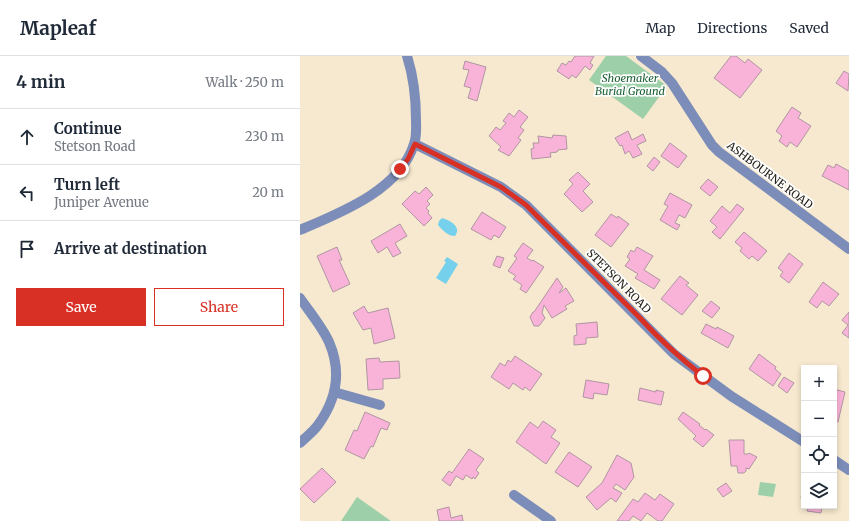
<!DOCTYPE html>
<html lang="en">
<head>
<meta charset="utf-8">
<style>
	body { margin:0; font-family:Merriweather,serif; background:#f6f6f7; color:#1f2937 }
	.controls { position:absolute; right:12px; bottom:12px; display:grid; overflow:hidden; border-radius:0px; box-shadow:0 2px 6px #0003 }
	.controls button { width:36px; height:36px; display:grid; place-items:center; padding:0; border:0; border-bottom:1px solid #e0e1e3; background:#fff; color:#1f2937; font:20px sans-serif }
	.stop { position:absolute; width:12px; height:12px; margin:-9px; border:3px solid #d93025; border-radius:50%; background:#fff }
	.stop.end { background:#d93025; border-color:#fff; box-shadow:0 1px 4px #0008 }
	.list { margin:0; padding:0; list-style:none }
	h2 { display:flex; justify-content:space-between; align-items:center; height:52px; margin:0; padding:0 16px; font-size:17px }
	h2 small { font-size:13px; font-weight:400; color:#747a83 }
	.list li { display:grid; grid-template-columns:26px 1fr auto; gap:12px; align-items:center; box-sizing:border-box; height:56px; padding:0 16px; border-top:1px solid #e0e1e3 }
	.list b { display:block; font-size:15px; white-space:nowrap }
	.list p { margin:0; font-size:13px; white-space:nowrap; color:#747a83 }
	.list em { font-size:13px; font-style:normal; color:#747a83 }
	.actions { display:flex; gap:8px; padding:12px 16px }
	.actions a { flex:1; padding:9px 0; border:1px solid #d93025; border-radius:0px; text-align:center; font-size:14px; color:#d93025 }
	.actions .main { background:#d93025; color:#fff }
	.icon { flex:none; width:22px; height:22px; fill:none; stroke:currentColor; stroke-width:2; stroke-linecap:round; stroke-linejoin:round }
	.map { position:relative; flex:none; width:549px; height:465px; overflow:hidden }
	header { display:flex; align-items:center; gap:24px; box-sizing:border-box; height:56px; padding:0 20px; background:#fff; border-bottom:1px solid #e0e1e3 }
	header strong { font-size:19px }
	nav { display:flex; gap:22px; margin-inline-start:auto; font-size:14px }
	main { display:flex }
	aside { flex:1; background:#fff }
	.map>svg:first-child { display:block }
</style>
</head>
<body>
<header>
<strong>Mapleaf</strong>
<nav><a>Map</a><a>Directions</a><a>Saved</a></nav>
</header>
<main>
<aside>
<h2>4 min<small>Walk · 250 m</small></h2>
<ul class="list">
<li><svg class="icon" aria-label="ahead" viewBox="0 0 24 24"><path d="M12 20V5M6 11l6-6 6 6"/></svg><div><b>Continue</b><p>Stetson Road</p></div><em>230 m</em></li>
<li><svg class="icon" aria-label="left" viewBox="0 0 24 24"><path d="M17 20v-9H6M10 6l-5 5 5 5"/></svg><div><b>Turn left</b><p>Juniper Avenue</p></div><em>20 m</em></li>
<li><svg class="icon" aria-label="arrive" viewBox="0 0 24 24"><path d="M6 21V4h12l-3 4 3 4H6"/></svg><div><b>Arrive at destination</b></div></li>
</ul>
<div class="actions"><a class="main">Save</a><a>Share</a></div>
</aside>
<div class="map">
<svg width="549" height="465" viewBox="0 0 549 465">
	<rect width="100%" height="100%" fill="#f7e9cf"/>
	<g fill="#9dd0a9">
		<path d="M 306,0 L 326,0 L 367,30 L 343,63 L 289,24 Z"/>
		<path d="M 460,426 L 476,428 L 473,441 L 458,439 Z"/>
		<path d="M 57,441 L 91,465 L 41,465 Z"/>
	</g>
	<g fill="#75d0ec">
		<path d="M 142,162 C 150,164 162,171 155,180 C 148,180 143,175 138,169 L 139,165 Z"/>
		<path d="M 147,201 L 158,208 L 146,228 L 136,222 L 146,206 L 144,205 Z"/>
	</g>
	<g fill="#fab3d8" stroke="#b095a2">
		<path d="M 275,0 L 294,0 L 290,7 L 293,9 L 290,14 L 285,10 L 276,22 L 272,19 L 269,23 L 257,15 L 262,7 L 266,9 L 269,5 L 271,6 Z"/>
		<path d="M 431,0 L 436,0 L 445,7 L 448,3 L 462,14 L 440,42 L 414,22 Z"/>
		<path d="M 165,5 L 186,11 L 177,45 L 168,42 L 171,32 L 164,30 L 169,14 L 163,13 Z"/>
		<path d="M 544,15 L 549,18 L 548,35 L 536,27 Z"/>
		<path d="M 492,51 L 501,57 L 498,62 L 511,70 L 497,91 L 490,86 L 487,91 L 479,85 L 482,80 L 476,75 Z"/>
		<path d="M 219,54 L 228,61 L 220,71 L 224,74 L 218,82 L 221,84 L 209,100 L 198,94 L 201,91 L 189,80 L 196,71 L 200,74 L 206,67 L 203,65 L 209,57 L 214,61 Z"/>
		<path d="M 328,75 L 332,84 L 343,78 L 346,85 L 337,89 L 342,98 L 333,102 L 329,95 L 325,98 L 322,89 L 320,90 L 315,82 Z"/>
		<path d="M 253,79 L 266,80 L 267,93 L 258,94 L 257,96 L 250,97 L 251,101 L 232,103 L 231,93 L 234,92 L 233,87 L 239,87 L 238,80 L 252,82 Z"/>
		<path d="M 370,87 L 387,100 L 378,112 L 361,100 Z"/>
		<path d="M 354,101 L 360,106 L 353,115 L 347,110 Z"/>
		<path d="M 536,108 L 549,115 L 549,134 L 522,120 L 528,109 L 534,112 Z"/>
		<path d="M 278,116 L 290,128 L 283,135 L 293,146 L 282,156 L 264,138 L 273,128 L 269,124 Z"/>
		<path d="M 408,123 L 418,131 L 410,140 L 400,132 Z"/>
		<path d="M 126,131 L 133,139 L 127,145 L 130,148 L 126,152 L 129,155 L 128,157 L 132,162 L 124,170 L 102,148 L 115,135 L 119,138 Z"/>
		<path d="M 370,137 L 392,149 L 385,162 L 379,159 L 375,167 L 380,169 L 377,174 L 360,164 L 368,150 L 364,148 Z"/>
		<path d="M 437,148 L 444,153 L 420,183 L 412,176 L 417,171 L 410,165 L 422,150 L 430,157 Z"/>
		<path d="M 182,156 L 206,171 L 199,182 L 194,179 L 191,184 L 171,173 Z"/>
		<path d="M 311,158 L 317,162 L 318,160 L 329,168 L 311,191 L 295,179 Z"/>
		<path d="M 100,168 L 107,180 L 95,187 L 101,197 L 93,201 L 87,191 L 78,197 L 71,185 Z"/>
		<path d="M 444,176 L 467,195 L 458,205 L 452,200 L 449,203 L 440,195 L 442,192 L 435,186 Z"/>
		<path d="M 223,187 L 233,194 L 227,202 L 232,205 L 233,204 L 244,211 L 226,237 L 220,233 L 222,229 L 213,223 L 216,220 L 208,215 L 217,202 L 214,200 Z"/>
		<path d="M 37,191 L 42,204 L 39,204 L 50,228 L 33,236 L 17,200 Z"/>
		<path d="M 337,191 L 353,200 L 344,214 L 360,224 L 354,233 L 335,222 L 338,218 L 325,210 L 330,203 L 327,201 L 331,194 L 334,196 Z"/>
		<path d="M 489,197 L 503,208 L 489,227 L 480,220 L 483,216 L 478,212 Z"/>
		<path d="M 197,200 L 204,202 L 200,212 L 193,209 Z"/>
		<path d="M 380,220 L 389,227 L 386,229 L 398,239 L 382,259 L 361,243 Z"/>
		<path d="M 257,222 L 263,231 L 259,237 L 266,232 L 274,245 L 265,250 L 267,253 L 252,262 L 244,249 L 242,257 L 245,262 L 239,270 L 234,270 L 230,261 L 233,256 L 234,256 Z"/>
		<path d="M 523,226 L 539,238 L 529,250 L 522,245 L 517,252 L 509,246 Z"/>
		<path d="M 411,245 L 420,252 L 412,262 L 402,255 Z"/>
		<path d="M 64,250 L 68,257 L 88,252 L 95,282 L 74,288 L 71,272 L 63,274 L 53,257 Z"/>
		<path d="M 549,256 L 549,282 L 542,277 L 548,269 L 542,264 Z"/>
		<path d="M 297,266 L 298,281 L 286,282 L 286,288 L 274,289 L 274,280 L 277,279 L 276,268 Z"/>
		<path d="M 406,268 L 416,273 L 417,271 L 434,280 L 428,292 L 401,277 Z"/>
		<path d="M 459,298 L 476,311 L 475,313 L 481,318 L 473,330 L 449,313 Z"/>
		<path d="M 215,300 L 242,318 L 230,335 L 225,331 L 223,334 L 213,327 L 209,333 L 191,321 L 200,307 L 205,310 L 208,304 L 211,306 Z"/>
		<path d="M 79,302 L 80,306 L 99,305 L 100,322 L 83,323 L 83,333 L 68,334 L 66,303 Z"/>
		<path d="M 484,321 L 494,327 L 487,337 L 478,330 Z"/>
		<path d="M 286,324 L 309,328 L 307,339 L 294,337 L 293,343 L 283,341 Z"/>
		<path d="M 340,332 L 356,336 L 356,334 L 364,336 L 361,349 L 338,344 Z"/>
		<path d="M 534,333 L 545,336 L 538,366 L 534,365 Z"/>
		<path d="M 65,356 L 90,367 L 87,374 L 81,372 L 73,391 L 71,390 L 64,403 L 45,394 L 54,374 L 57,375 Z"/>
		<path d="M 383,356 L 400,368 L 399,369 L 405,374 L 406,373 L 414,379 L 403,391 L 393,383 L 396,380 L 378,363 Z"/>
		<path d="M 243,365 L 256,374 L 251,381 L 260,387 L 246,408 L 216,386 L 230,366 L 238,372 Z"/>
		<path d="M 429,384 L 444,384 L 444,398 L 448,398 L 449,397 L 457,401 L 449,413 L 446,412 L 446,415 L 444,417 L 438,417 L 437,410 L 431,410 Z"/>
		<path d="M 169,393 L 184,403 L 176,414 L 179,417 L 175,423 L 173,421 L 172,423 L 166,419 L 163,424 L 156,420 L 150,430 L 142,424 L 149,415 L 152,417 Z"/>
		<path d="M 269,396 L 292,411 L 278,431 L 255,416 Z"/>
		<path d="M 317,399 L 331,407 L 334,421 L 325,434 L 316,428 L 313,432 L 322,437 L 316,446 L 311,442 L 297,454 L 286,441 L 302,427 Z"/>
		<path d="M 22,412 L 36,426 L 14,447 L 0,433 Z"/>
		<path d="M 426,427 L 432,435 L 423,441 L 417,433 Z"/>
		<path d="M 503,431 L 504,431 L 504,443 L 501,442 Z"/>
		<path d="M 345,437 L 355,444 L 360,438 L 374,448 L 362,465 L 358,465 L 347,457 L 341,465 L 333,460 L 329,465 L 317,465 L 333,443 L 338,446 Z"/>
		<path d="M 508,450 L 522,450 L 521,457 L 507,455 Z"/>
		<path d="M 149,451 L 151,462 L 162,459 L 163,465 L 139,465 L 139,464 L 137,454 Z"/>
	</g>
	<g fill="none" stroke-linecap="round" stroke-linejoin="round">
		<g stroke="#7c8db9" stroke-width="10">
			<path d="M 341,0 L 362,16 L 372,27 L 412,89 L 419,96 L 549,193"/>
			<path d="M 115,88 L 201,131 L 226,149 L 374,298 L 431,340 L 504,386"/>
			<path d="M 0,174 C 40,157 100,134 114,88 C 117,80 116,72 116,64 C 116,41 114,22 107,0"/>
			<path d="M 0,242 C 9,255 23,272 29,286 C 42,316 37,343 18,369 C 13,376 6,381 0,387"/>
			<path d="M 34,336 L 80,349"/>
			<path d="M 534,404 L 549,414"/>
			<path d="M 214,439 L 251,465"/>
		</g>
	</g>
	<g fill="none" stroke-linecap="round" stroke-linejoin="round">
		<path stroke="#d93025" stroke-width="5" d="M 100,113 L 108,103 L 115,88 L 201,131 L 226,149 L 339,261 C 359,283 380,302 403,320"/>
	</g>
	<g text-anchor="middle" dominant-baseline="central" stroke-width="3.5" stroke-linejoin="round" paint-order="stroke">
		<g font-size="11" font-style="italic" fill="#1a6034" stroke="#fff">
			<text x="330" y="22">Shoemaker<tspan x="330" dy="13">Burial Ground</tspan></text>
		</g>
		<g font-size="11" fill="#201b12" stroke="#fff">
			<text transform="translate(470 119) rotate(37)">ASHBOURNE ROAD</text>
			<text transform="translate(319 225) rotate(45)">STETSON ROAD</text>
		</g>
	</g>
</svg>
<div class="controls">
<button>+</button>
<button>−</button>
<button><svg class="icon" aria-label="locate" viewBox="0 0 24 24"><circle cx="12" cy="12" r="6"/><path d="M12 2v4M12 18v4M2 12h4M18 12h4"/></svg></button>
<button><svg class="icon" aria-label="layers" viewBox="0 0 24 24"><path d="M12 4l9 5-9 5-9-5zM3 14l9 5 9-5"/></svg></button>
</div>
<div class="stop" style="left:403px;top:320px"></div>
<div class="stop end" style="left:100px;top:113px"></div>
</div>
</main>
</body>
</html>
